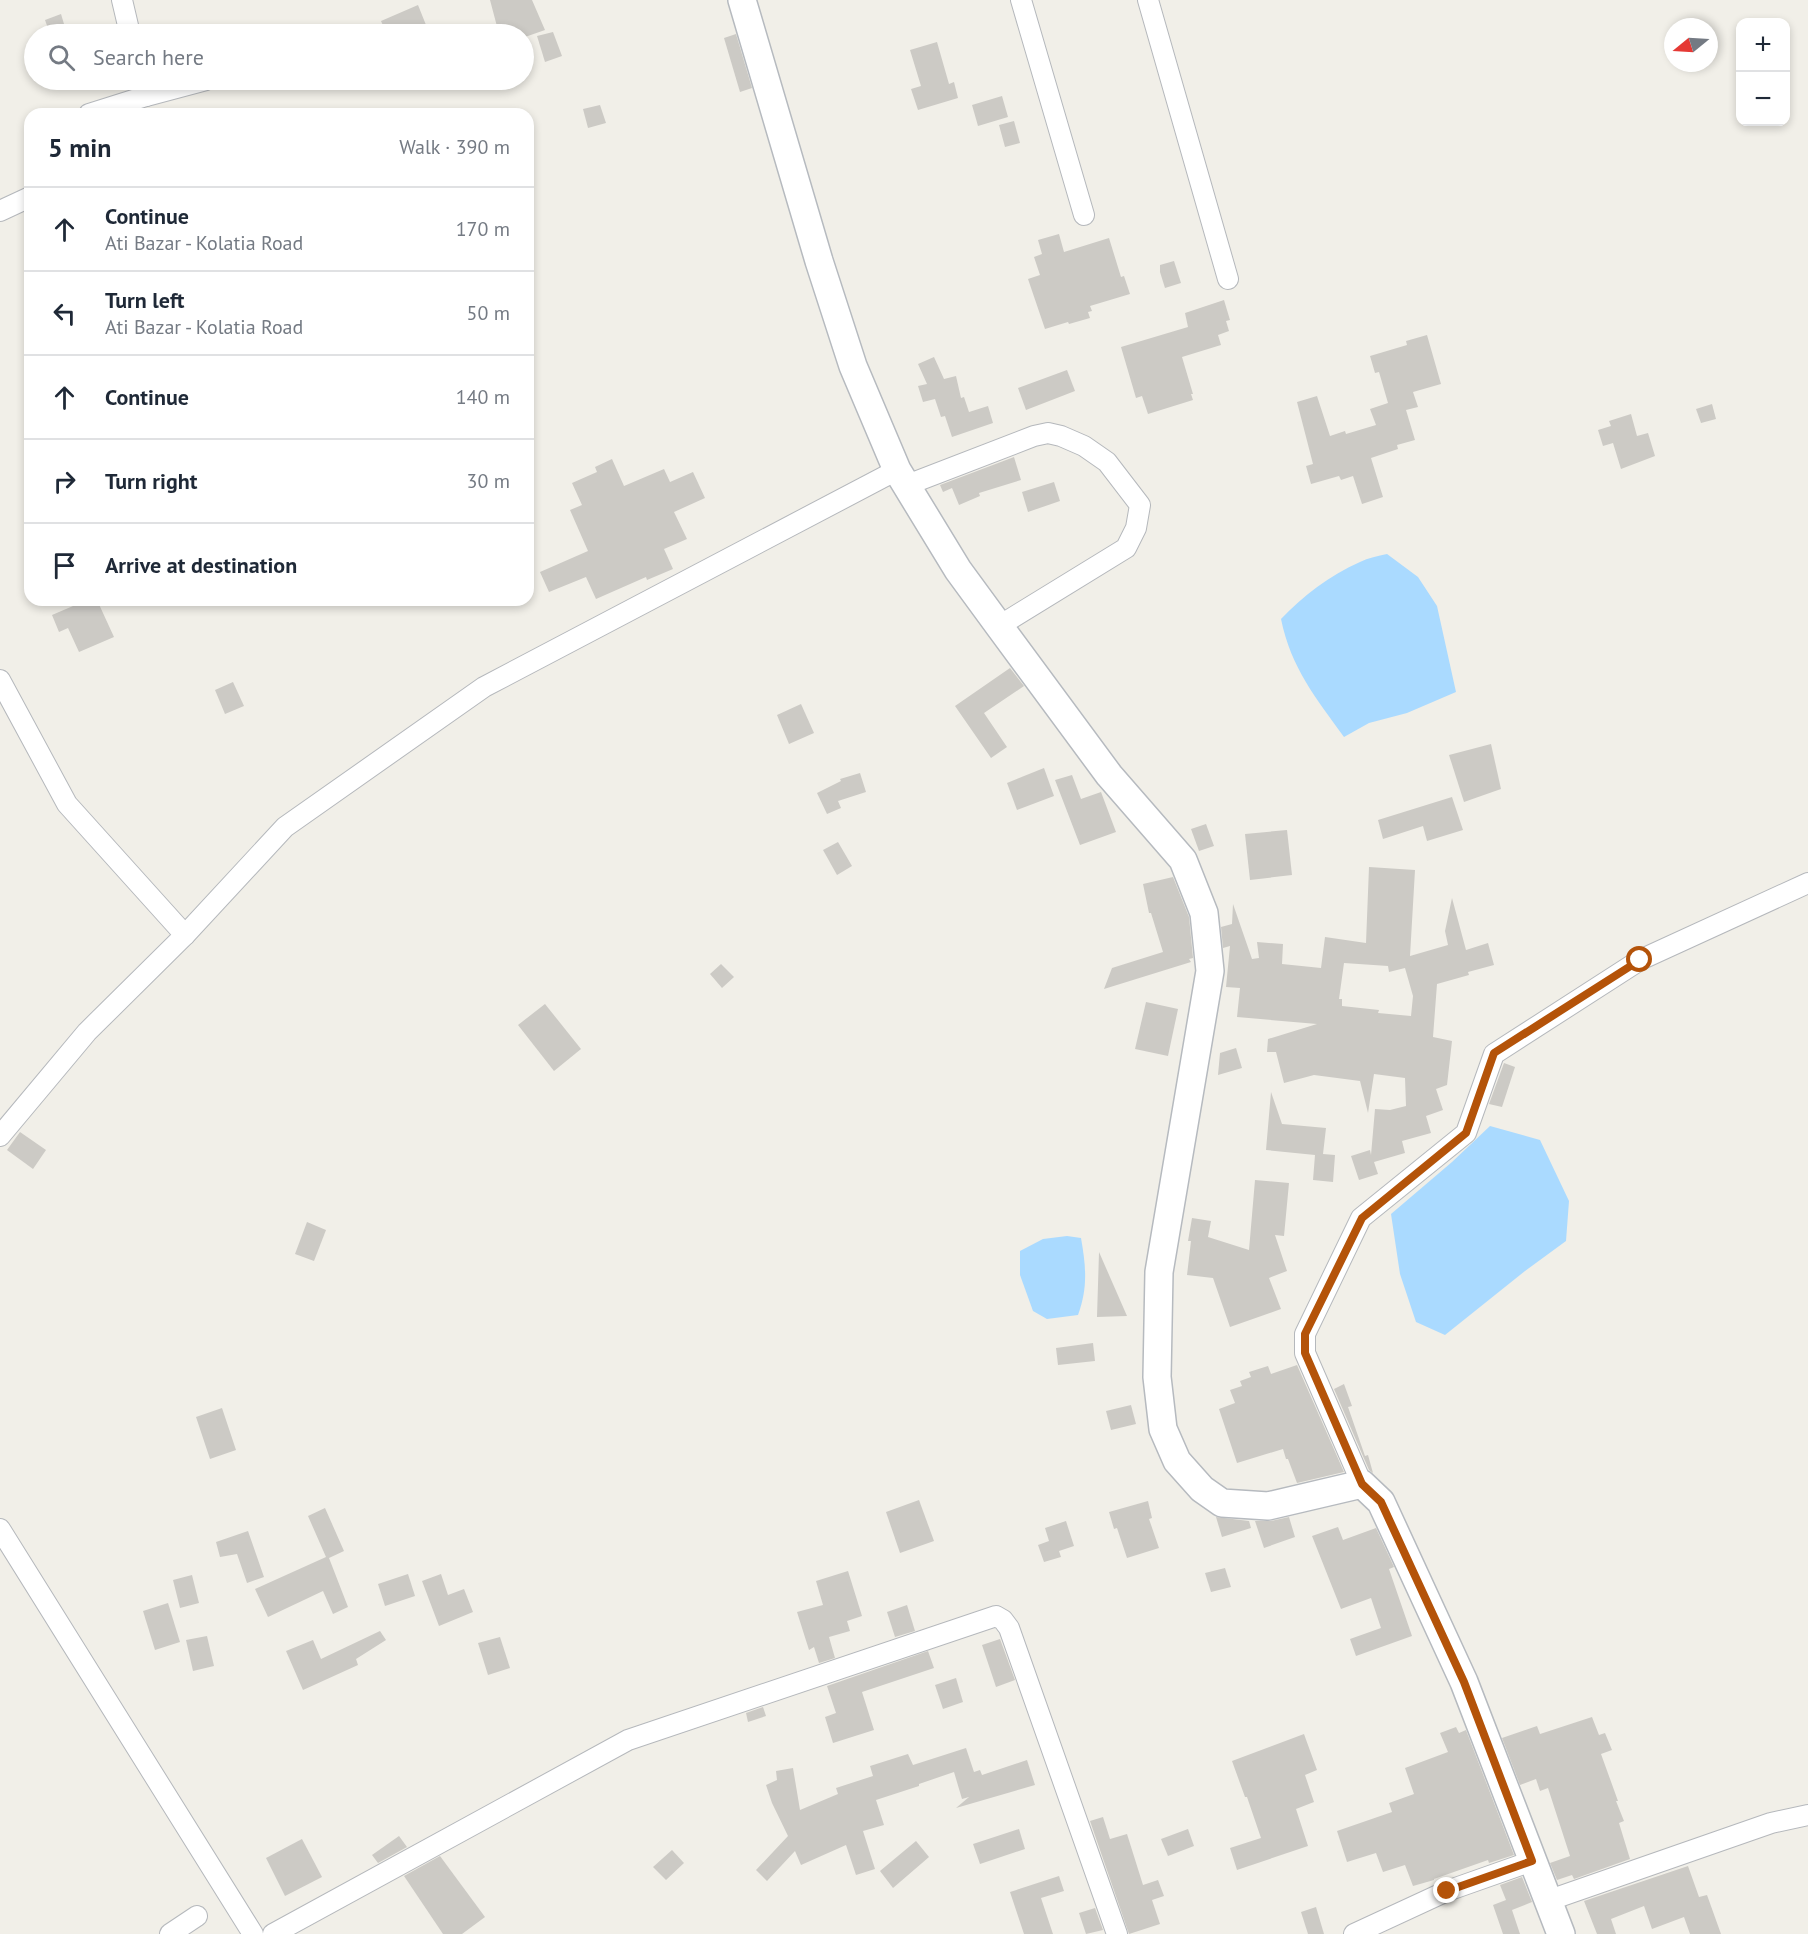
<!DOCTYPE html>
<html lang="en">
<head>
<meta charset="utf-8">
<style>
	body { margin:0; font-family:"PT Sans",sans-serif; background:#f6f6f7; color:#1f2937 }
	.controls { position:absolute; right:18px; top:18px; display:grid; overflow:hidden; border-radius:12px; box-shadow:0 3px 9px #0003 }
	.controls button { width:54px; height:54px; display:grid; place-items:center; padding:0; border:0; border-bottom:2px solid #e0e1e3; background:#fff; color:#1f2937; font:30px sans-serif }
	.compass { position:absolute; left:1664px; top:18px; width:54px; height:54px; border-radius:50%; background:#fff; box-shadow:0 3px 9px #0003; rotate:252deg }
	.stop { position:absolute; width:18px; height:18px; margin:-14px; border:4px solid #b45309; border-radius:50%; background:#fff }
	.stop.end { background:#b45309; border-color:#fff; box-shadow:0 2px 6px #0008 }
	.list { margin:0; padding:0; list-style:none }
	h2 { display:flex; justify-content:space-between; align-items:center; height:78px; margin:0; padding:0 24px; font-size:26px }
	h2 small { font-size:20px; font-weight:400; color:#747a83 }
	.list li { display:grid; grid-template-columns:39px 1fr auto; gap:18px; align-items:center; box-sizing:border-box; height:84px; padding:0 24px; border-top:2px solid #e0e1e3 }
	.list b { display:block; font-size:22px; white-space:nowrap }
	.list p { margin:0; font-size:20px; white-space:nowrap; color:#747a83 }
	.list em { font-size:20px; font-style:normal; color:#747a83 }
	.icon { flex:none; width:33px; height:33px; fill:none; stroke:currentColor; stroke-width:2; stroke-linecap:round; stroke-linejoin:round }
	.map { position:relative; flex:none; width:1808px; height:1934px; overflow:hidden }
	.search { position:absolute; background:#fff; box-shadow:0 3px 9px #0003; left:24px; top:24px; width:510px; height:66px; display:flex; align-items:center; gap:15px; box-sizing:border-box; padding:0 21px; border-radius:33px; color:#747a83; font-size:22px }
	.panel { position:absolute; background:#fff; box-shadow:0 3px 9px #0003; left:24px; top:108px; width:510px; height:498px; border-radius:18px }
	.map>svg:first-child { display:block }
</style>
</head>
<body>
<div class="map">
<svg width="1808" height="1934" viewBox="0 0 1808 1934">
	<rect width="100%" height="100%" fill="#f1efe8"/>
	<g fill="#aadaff">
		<path d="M 1387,554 L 1418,577 L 1437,606 L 1456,692 L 1407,713 L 1369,723 L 1344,737 C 1316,698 1291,668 1281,619 C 1303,596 1330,575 1360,562 C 1368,558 1378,556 1387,554 Z"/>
		<path d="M 1490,1126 L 1540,1140 L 1569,1201 L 1566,1241 L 1525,1271 L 1445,1335 L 1416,1322 L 1400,1274 L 1391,1214 L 1452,1162 Z"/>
		<path d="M 1067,1236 L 1081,1238 C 1086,1267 1088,1287 1078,1315 L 1047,1319 L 1033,1311 L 1020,1275 L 1020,1251 L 1043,1239 Z"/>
	</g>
	<g fill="#cccac5" fill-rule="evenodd">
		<path d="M 490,0 L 532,0 L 545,30 L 525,37 L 524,34 L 499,34 Z"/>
		<path d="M 418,5 L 428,30 L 417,34 L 387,34 L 381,21 Z"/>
		<path d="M 61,14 L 67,34 L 50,34 L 45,20 Z"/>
		<path d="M 553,32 L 562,56 L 545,62 L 537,36 Z"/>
		<path d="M 736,34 L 752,88 L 740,92 L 724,38 Z"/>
		<path d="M 937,42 L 949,84 L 954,82 L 958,98 L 918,110 L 911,89 L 921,86 L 910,50 Z"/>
		<path d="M 1002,96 L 1008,117 L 978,126 L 972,105 Z"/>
		<path d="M 600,105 L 606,123 L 588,128 L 583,109 Z"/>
		<path d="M 1014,121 L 1020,143 L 1005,147 L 999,125 Z"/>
		<path d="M 1059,234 L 1064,252 L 1109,238 L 1121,277 L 1124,276 L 1130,294 L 1090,306 L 1092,311 L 1088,312 L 1090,318 L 1069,324 L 1068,322 L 1045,329 L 1028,279 L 1040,275 L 1034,257 L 1042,254 L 1038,240 Z"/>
		<path d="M 1174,261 L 1181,283 L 1165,288 L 1160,272 L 1160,265 Z"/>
		<path d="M 1224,300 L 1230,320 L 1226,321 L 1229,331 L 1218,335 L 1221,345 L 1182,357 L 1193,394 L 1191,394 L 1193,400 L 1148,414 L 1142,396 L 1136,398 L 1121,347 L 1188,327 L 1185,313 Z"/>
		<path d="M 1427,335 L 1441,384 L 1413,392 L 1418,407 L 1406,410 L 1415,440 L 1397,445 L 1398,449 L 1371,458 L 1383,497 L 1362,504 L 1353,476 L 1341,480 L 1339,476 L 1311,484 L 1306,466 L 1313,464 L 1297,402 L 1317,396 L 1330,436 L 1345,431 L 1346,434 L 1376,425 L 1370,409 L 1388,403 L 1379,372 L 1375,373 L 1370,356 L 1407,345 L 1406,341 Z"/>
		<path d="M 934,357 L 944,379 L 956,376 L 961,398 L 964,397 L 969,412 L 988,406 L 993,423 L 952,437 L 945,416 L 941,417 L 935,399 L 923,402 L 918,386 L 927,384 L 918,364 Z"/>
		<path d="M 1067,370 L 1075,391 L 1026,410 L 1018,388 Z"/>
		<path d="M 1712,404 L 1716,419 L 1701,423 L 1696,409 Z"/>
		<path d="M 1631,414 L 1637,436 L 1648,433 L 1655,456 L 1621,469 L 1613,443 L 1603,446 L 1598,430 L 1611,426 L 1609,421 Z"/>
		<path d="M 1014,457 L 1021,480 L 979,493 L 980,496 L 959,505 L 952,488 L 943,492 L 940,485 Z"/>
		<path d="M 612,459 L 624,486 L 664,469 L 670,482 L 693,472 L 705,498 L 674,512 L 687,539 L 664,549 L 673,569 L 647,580 L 646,577 L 596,599 L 586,577 L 549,592 L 540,572 L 588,551 L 570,510 L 582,505 L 572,483 L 597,472 L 595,467 Z"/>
		<path d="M 1054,482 L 1060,501 L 1028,512 L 1022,492 Z"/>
		<path d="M 87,600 L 97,600 L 114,637 L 79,652 L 68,628 L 59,632 L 52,615 Z"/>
		<path d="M 1010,668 L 1024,686 L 984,713 L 1007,747 L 991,758 L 955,706 Z"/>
		<path d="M 233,682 L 244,706 L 225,714 L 215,690 Z"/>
		<path d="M 801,704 L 814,733 L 789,744 L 777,715 Z"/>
		<path d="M 1491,744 L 1501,789 L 1464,802 L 1449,755 Z"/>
		<path d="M 1044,768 L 1054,796 L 1017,810 L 1007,783 Z"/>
		<path d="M 860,773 L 866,792 L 838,801 L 841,808 L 827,814 L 817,793 L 841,781 L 840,779 Z"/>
		<path d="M 1072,775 L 1081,799 L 1101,792 L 1116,832 L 1080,845 L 1055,780 Z"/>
		<path d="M 1452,797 L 1463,830 L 1427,841 L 1423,826 L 1383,839 L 1378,820 Z"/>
		<path d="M 1206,824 L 1214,846 L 1199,851 L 1191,829 Z"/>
		<path d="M 1287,830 L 1292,875 L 1250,880 L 1245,834 Z"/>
		<path d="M 838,842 L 852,866 L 837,875 L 823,850 Z"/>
		<path d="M 1369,867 L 1415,870 L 1410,956 L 1448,945 L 1445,931 L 1452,898 L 1466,950 L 1488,943 L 1494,965 L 1468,972 L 1469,975 L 1437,984 L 1433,1037 L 1452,1041 L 1447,1085 L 1436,1089 L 1443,1110 L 1426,1116 L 1431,1133 L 1402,1141 L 1405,1153 L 1374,1162 L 1378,1174 L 1359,1180 L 1351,1156 L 1370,1150 L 1371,1155 L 1375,1109 L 1390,1110 L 1406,1106 L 1405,1078 L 1374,1074 L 1368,1113 L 1360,1081 L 1314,1075 L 1284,1083 L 1276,1052 L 1267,1052 L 1268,1039 L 1317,1024 L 1237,1017 L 1240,988 L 1226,987 L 1230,946 L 1223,948 L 1221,927 L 1232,924 L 1233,904 L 1252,959 L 1259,958 L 1257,942 L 1283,944 L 1282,964 L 1321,968 L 1325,937 L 1366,943 ZM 1344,963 L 1388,966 L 1389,972 L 1405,968 L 1413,996 L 1411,1016 L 1378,1013 L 1379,1010 L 1342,1006 L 1342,999 L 1339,999 Z"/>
		<path d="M 1173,877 L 1189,917 L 1193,958 L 1189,959 L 1191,962 L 1104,989 L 1112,968 L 1163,952 L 1151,913 L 1149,913 L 1143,884 Z"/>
		<path d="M 721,964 L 734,977 L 722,988 L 710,974 Z"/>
		<path d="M 1146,1002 L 1178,1009 L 1168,1056 L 1135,1049 Z"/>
		<path d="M 545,1004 L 581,1049 L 554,1071 L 518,1025 Z"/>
		<path d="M 1236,1048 L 1242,1068 L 1218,1075 L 1220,1053 Z"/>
		<path d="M 1504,1063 L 1515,1067 L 1502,1107 L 1489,1104 Z"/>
		<path d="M 1271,1092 L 1282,1124 L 1326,1128 L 1323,1154 L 1335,1155 L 1333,1182 L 1313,1180 L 1315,1155 L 1266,1150 Z"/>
		<path d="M 20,1132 L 46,1150 L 33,1169 L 7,1150 Z"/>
		<path d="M 1255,1180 L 1289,1183 L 1284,1236 L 1275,1235 L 1287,1271 L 1269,1278 L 1281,1309 L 1230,1327 L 1213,1278 L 1187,1275 L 1191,1241 L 1188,1241 L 1192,1218 L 1211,1221 L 1208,1237 L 1249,1250 Z"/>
		<path d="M 307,1222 L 326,1230 L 314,1261 L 295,1254 Z"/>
		<path d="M 1099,1252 L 1127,1316 L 1097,1317 Z"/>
		<path d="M 1093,1343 L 1095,1361 L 1058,1365 L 1056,1348 Z"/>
		<path d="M 1297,1365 L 1344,1472 L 1297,1483 L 1288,1459 L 1286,1459 L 1283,1449 L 1237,1463 L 1219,1409 L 1235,1403 L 1230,1390 L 1242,1386 L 1240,1381 L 1251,1377 L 1249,1372 L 1268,1366 L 1271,1374 Z"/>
		<path d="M 1344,1384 L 1352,1406 L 1348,1407 L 1365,1456 L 1368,1455 L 1373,1473 L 1369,1470 L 1334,1389 Z"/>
		<path d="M 1131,1405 L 1136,1424 L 1111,1430 L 1106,1411 Z"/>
		<path d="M 222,1408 L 236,1450 L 210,1459 L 196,1417 Z"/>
		<path d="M 919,1500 L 934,1541 L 900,1553 L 886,1512 Z"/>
		<path d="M 1148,1501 L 1152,1518 L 1149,1519 L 1159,1548 L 1127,1558 L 1117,1528 L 1114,1529 L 1109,1512 Z"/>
		<path d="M 325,1508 L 344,1551 L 329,1558 L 348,1607 L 333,1614 L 323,1591 L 268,1617 L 255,1589 L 326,1557 L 308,1516 Z"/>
		<path d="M 1216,1517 L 1249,1521 L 1251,1528 L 1222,1537 Z"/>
		<path d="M 1289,1517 L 1295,1537 L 1264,1548 L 1255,1521 L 1271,1521 Z"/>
		<path d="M 1066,1521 L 1074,1546 L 1059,1551 L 1061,1557 L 1044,1562 L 1038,1545 L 1049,1541 L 1045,1528 Z"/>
		<path d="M 1338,1527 L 1343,1540 L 1376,1528 L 1394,1567 L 1389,1569 L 1412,1636 L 1356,1656 L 1350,1639 L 1381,1628 L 1371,1598 L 1341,1609 L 1312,1536 Z"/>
		<path d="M 248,1531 L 264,1577 L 247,1583 L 237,1554 L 220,1557 L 216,1542 Z"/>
		<path d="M 1225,1568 L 1231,1587 L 1211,1592 L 1205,1573 Z"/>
		<path d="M 848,1571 L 862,1616 L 847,1621 L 850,1631 L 829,1637 L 835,1658 L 819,1663 L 814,1647 L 809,1650 L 797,1612 L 823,1605 L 816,1581 Z"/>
		<path d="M 408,1574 L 415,1596 L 385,1606 L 378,1584 Z"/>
		<path d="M 441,1574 L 448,1595 L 464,1589 L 473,1612 L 439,1626 L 422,1581 Z"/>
		<path d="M 192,1575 L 199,1603 L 180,1608 L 173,1580 Z"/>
		<path d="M 168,1603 L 180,1642 L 155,1650 L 143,1611 Z"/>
		<path d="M 907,1605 L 915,1631 L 895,1637 L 887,1612 Z"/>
		<path d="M 380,1631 L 386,1640 L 356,1659 L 358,1665 L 303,1690 L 286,1651 L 313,1640 L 321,1659 Z"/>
		<path d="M 207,1636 L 214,1666 L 193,1671 L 186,1640 Z"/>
		<path d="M 500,1637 L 510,1668 L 488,1675 L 478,1643 Z"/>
		<path d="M 1000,1639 L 1015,1680 L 996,1687 L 982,1645 Z"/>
		<path d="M 928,1651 L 934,1668 L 862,1692 L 874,1730 L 833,1743 L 825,1717 L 836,1713 L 827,1686 Z"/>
		<path d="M 956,1678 L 963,1702 L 943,1709 L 935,1685 Z"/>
		<path d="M 763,1707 L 766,1716 L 748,1722 L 746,1713 Z"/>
		<path d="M 1592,1717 L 1599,1735 L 1605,1733 L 1612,1750 L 1601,1754 L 1618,1801 L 1616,1801 L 1624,1821 L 1619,1823 L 1630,1859 L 1574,1879 L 1572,1875 L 1557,1880 L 1550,1863 L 1570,1856 L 1548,1788 L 1540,1791 L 1536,1779 L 1520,1785 L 1502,1738 L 1537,1726 L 1540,1734 Z"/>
		<path d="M 1456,1727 L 1459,1733 L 1466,1730 L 1514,1855 L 1489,1863 L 1488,1860 L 1434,1879 L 1434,1880 L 1413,1886 L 1405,1865 L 1383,1872 L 1376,1853 L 1347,1862 L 1337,1831 L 1392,1812 L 1389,1803 L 1414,1794 L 1405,1768 L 1448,1752 L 1440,1733 Z"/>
		<path d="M 1304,1734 L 1317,1770 L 1305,1775 L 1314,1802 L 1296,1809 L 1308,1846 L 1237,1870 L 1230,1848 L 1261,1838 L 1247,1797 L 1245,1797 L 1232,1761 Z"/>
		<path d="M 966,1748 L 974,1772 L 980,1770 L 982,1775 L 1027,1760 L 1035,1785 L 956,1808 L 969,1797 L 962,1799 L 954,1772 L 919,1784 L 919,1786 L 876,1800 L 884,1825 L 863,1831 L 875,1869 L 856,1875 L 846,1845 L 801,1865 L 795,1851 L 767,1881 L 756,1870 L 788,1836 L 772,1803 L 766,1785 L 777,1780 L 776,1771 L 793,1768 L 800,1810 L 838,1794 L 836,1788 L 873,1776 L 870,1766 L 908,1754 L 913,1765 Z"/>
		<path d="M 1103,1817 L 1110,1839 L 1127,1834 L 1143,1885 L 1158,1880 L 1164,1896 L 1152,1900 L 1160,1924 L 1129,1934 L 1090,1821 Z"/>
		<path d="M 1019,1829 L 1025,1849 L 980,1864 L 973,1844 Z"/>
		<path d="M 1188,1829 L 1194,1846 L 1168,1856 L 1161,1839 Z"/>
		<path d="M 399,1836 L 407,1847 L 378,1863 L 372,1855 Z"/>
		<path d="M 302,1839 L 322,1877 L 285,1896 L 266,1858 Z"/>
		<path d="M 916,1841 L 929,1857 L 893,1888 L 880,1871 Z"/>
		<path d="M 672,1850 L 684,1863 L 666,1880 L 653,1867 Z"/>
		<path d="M 440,1856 L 485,1917 L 462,1934 L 443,1934 L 404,1876 Z"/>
		<path d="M 1688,1866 L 1699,1897 L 1707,1895 L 1721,1934 L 1690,1934 L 1684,1917 L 1652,1929 L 1644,1906 L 1611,1919 L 1616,1934 L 1597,1934 L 1584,1901 Z"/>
		<path d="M 1059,1876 L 1064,1891 L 1041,1898 L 1053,1934 L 1024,1934 L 1010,1892 Z"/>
		<path d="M 1522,1877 L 1532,1902 L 1512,1910 L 1520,1934 L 1503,1934 L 1493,1905 L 1506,1900 L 1500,1885 Z"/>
		<path d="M 1316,1907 L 1324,1934 L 1308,1934 L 1301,1912 Z"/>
		<path d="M 1095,1908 L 1103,1930 L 1086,1934 L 1079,1913 Z"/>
	</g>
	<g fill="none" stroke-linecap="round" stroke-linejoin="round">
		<defs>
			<g id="street">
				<path d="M 122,0 L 130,34"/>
				<path d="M 1021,0 L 1084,215"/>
				<path d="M 1148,0 L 1228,279"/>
				<path d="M 146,96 L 206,80"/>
				<path d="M 89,114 L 146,96 L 141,80"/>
				<path d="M 0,211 L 30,197"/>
				<path d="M 907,485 L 1034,436 L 1048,433 L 1061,436 L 1084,446 L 1107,462 L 1140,505 L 1136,528 L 1126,548 L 999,626"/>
				<path d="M 0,680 L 67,804 L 185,935"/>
				<path d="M 0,1136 L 87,1032 L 185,935 L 285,827 L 484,687 L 897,470"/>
				<path d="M 1362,1484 L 1305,1353 L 1305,1334 L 1361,1218 L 1466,1133 L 1494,1054 L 1640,960 L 1808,883"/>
				<path d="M 0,1529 L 253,1934"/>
				<path d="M 1547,1901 L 1771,1823 L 1808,1815"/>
				<path d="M 170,1934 L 197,1916"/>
				<path d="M 273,1934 L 628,1740 L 996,1616 L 1003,1620 L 1009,1628 L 1117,1934"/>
				<path d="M 1354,1934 L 1447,1891 L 1532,1861"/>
			</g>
			<path id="secondary" d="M 742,0 L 819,261 L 853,366 L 897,470 L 958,570 L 999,626 L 1109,775 L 1183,860 L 1204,913 L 1210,971 L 1159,1272 L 1157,1377 L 1163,1429 L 1177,1461 L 1202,1489 L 1222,1503 L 1268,1506 L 1362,1484 L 1381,1502 L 1464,1682 L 1561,1934"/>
		</defs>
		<use href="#street" stroke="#b5b8bc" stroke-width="22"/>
		<use href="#secondary" stroke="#b6babf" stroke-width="30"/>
		<use href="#street" stroke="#fff" stroke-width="20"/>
		<use href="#secondary" stroke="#fff" stroke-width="27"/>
	</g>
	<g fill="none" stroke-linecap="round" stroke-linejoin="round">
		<path stroke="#b45309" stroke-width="8" d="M 1447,1891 L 1532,1861 L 1464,1682 L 1381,1502 L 1362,1484 L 1305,1353 L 1305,1334 L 1362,1218 L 1466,1133 L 1494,1053 L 1640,960"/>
	</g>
</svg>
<div class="controls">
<button>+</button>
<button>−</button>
</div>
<svg class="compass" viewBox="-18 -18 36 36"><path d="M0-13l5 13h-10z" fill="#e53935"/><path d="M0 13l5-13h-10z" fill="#747a83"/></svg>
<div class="stop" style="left:1640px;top:960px"></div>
<div class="stop end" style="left:1447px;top:1891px"></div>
<div class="search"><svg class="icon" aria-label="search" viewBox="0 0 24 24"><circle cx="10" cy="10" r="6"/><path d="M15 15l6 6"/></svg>Search here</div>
<section class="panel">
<h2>5 min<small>Walk · 390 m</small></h2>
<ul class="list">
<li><svg class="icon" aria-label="ahead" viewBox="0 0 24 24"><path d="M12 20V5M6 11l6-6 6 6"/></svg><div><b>Continue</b><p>Ati Bazar - Kolatia Road</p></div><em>170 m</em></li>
<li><svg class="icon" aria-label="left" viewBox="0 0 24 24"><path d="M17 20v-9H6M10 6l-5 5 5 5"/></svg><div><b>Turn left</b><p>Ati Bazar - Kolatia Road</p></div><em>50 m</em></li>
<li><svg class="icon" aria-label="ahead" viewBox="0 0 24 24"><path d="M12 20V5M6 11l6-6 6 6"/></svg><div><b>Continue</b></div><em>140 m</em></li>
<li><svg class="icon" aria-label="right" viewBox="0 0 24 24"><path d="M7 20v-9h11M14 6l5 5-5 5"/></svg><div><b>Turn right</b></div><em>30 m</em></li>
<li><svg class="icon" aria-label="arrive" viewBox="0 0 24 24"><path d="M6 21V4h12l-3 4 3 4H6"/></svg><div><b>Arrive at destination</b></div></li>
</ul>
</section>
</div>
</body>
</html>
